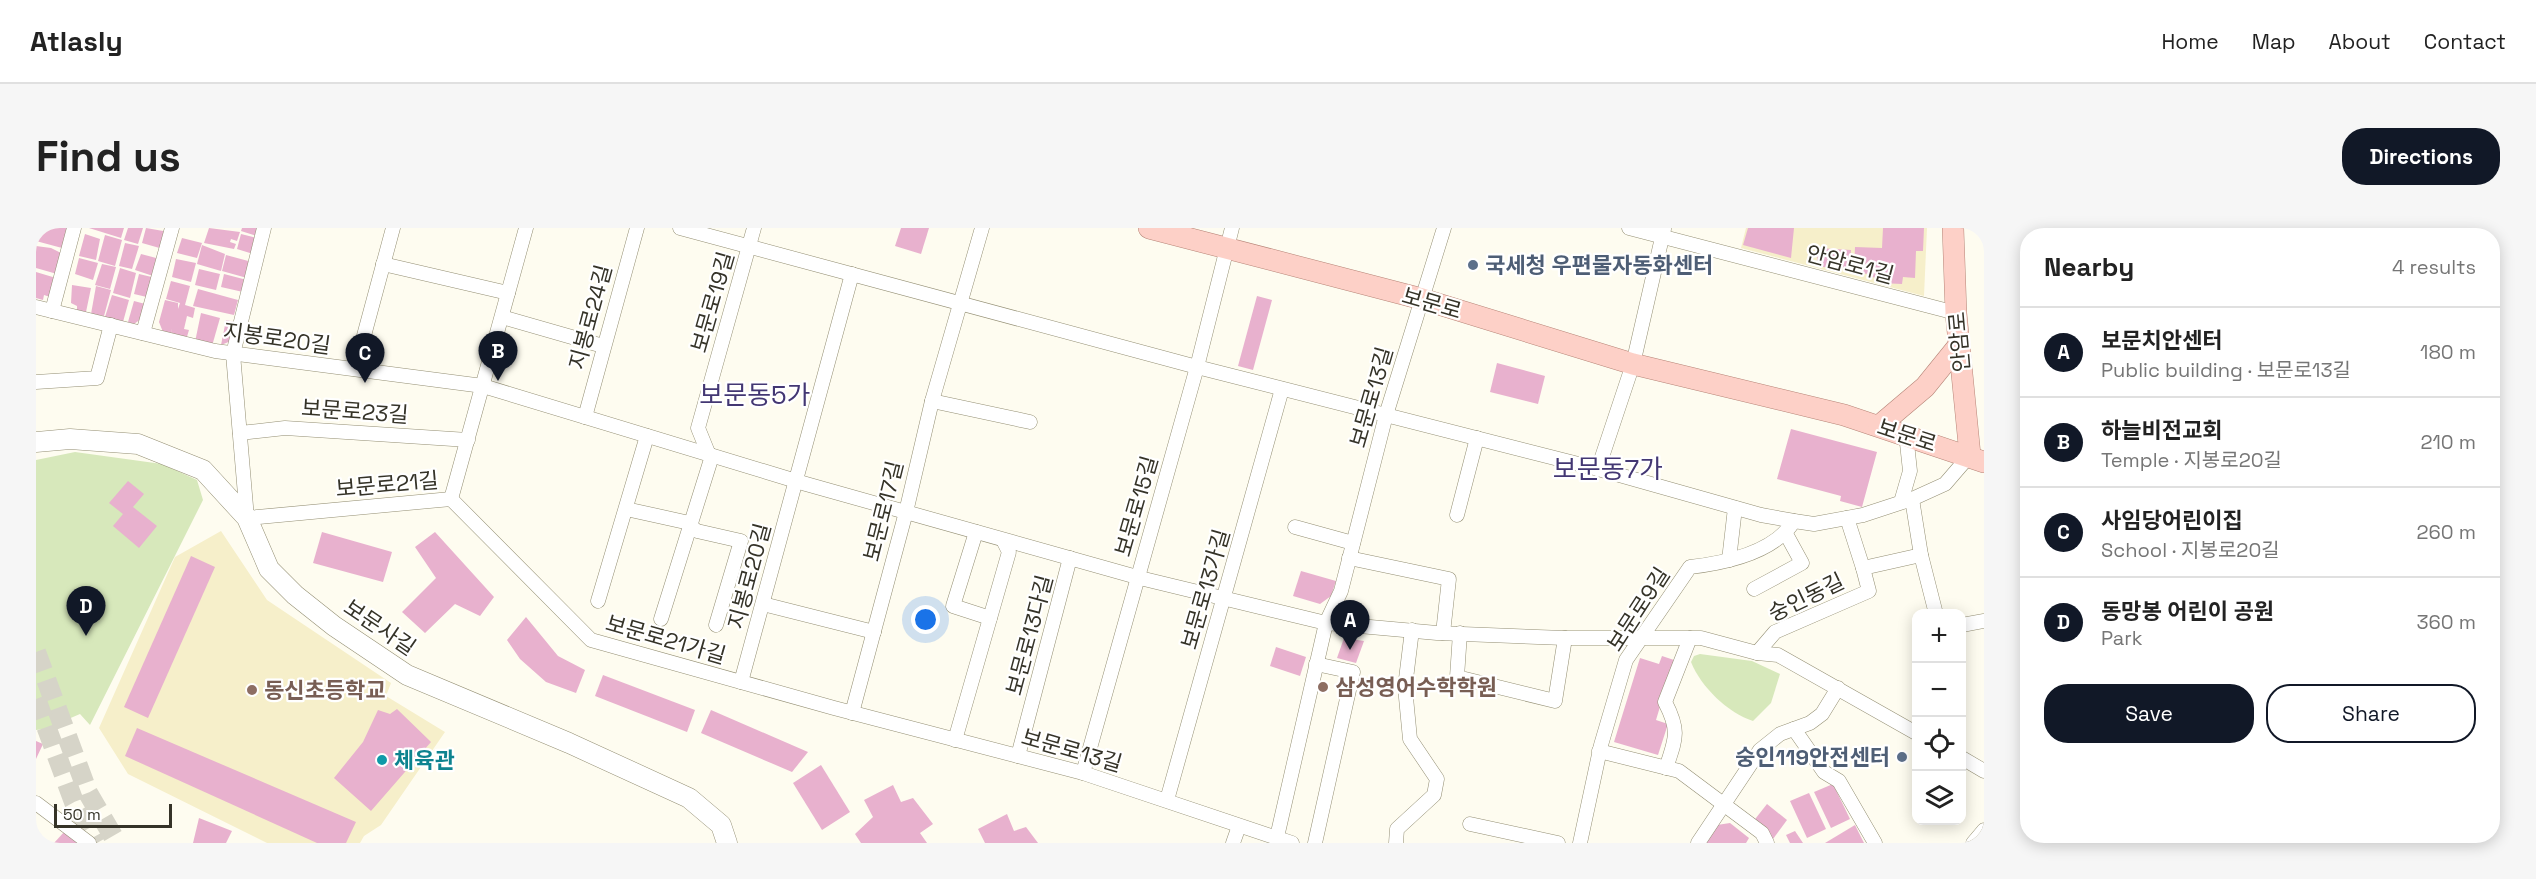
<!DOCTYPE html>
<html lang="en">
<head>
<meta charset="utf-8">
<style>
	body { margin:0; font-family:"Space Grotesk","Noto Sans KR",sans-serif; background:#f6f6f6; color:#222 }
	.controls { position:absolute; right:18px; bottom:18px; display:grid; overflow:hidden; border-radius:12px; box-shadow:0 3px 15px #0003 }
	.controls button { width:54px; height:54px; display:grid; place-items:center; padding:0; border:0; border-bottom:2px solid #e0e0e0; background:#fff; color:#222; font:30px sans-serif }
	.scale { position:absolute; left:18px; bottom:15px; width:118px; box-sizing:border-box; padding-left:6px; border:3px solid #353328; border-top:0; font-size:16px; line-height:21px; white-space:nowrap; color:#353328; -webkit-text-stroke:4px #fff; paint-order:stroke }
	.you { position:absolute; left:890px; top:392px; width:21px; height:21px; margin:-15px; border:4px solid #fff; border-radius:50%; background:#1a73e8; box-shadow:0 0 0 9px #1a73e833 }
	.badge { display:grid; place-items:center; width:39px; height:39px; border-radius:50%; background:#111827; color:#fff; font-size:20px; font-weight:700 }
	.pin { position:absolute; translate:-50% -50px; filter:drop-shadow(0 2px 3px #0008) }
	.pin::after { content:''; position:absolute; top:32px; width:21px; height:18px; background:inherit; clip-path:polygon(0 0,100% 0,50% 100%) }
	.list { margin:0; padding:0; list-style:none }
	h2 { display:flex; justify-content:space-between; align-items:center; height:78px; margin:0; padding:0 24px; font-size:26px }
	h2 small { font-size:20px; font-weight:400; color:#767676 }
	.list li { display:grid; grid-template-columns:39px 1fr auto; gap:18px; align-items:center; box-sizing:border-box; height:90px; padding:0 24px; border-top:2px solid #e0e0e0 }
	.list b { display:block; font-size:22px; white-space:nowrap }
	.list p { margin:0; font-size:20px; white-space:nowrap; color:#767676 }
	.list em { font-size:20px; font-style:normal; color:#767676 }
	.actions { display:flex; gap:12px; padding:18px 24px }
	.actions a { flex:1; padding:14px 0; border:2px solid #111827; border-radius:24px; text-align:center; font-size:21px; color:#111827 }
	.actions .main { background:#111827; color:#fff }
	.icon { flex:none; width:33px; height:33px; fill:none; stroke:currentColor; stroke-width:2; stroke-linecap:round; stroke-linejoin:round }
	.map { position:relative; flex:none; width:1948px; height:615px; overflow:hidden; border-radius:24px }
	header { display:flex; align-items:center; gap:36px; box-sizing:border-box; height:84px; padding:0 30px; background:#fff; border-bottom:2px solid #e0e0e0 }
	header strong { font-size:28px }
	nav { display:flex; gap:33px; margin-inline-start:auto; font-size:21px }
	.intro { display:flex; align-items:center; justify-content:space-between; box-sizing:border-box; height:144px; padding:0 36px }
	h1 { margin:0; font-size:42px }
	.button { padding:15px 27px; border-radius:24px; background:#111827; color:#fff; font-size:21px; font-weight:700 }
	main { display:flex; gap:36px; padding:0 36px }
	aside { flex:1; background:#fff; border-radius:24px; box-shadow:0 3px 15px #0003 }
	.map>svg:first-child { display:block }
</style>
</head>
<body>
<header>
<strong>Atlasly</strong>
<nav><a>Home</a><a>Map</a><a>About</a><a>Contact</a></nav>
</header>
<div class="intro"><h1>Find us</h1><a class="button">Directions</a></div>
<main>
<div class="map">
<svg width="1948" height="615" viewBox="0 0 1948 615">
	<rect width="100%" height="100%" fill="#fefcf0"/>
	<g fill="#f6efca">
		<path d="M 1710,0 L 1891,0 L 1888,68 L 1705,20 Z"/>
		<path d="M 185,303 L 231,372 L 355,455 L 350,468 L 409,504 L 345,597 L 328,608 L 324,615 L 231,615 L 92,546 L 63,500 L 139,329 Z"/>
	</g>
	<g fill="#d7e8bb">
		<path d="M 39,224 L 126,236 L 161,252 L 167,272 L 54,497 L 44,486 L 9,501 L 0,502 L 0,232 Z"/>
		<path d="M 1664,426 L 1716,433 L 1744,446 L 1735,475 L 1717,493 C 1692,485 1665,459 1655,434 L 1658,428 Z"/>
	</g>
	<g fill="#e8b1ce">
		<path d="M 1,0 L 34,0 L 26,20 L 0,13 Z"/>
		<path d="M 53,0 L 88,0 L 85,10 Z"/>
		<path d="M 92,0 L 107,0 L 102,16 L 88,12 Z"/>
		<path d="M 110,0 L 133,4 L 127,21 L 106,15 Z"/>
		<path d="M 173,0 L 204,4 L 201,13 L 195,11 L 194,14 L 200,16 L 198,21 L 168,15 Z"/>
		<path d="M 206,0 L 223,0 L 221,8 L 205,3 Z"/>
		<path d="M 865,0 L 893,0 L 885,26 L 859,18 Z"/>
		<path d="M 1712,0 L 1758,0 L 1755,30 L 1707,17 Z"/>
		<path d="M 1847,0 L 1888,0 L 1887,23 L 1880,23 L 1879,50 L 1867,49 L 1866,56 L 1844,55 L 1844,50 L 1834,49 L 1834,46 L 1818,45 L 1819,19 L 1846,20 Z"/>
		<path d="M 49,6 L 64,11 L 60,32 L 43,28 Z"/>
		<path d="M 205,6 L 221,10 L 217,26 L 201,21 Z"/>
		<path d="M 69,7 L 86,12 L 79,38 L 62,33 Z"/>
		<path d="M 146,10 L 166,15 L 161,30 L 141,25 Z"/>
		<path d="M 89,15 L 103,18 L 96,41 L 83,38 Z"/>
		<path d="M 166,17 L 189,26 L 185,43 L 161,36 Z"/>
		<path d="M 0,18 L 15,20 L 27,26 L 21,46 L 0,40 Z"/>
		<path d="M 1782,20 L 1815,22 L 1814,40 L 1787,39 L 1787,34 L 1781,34 Z"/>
		<path d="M 105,26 L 124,31 L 120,49 L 99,42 Z"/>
		<path d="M 190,27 L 216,34 L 211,50 L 186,43 Z"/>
		<path d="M 43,30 L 62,35 L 57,52 L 39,46 Z"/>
		<path d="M 140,31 L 160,35 L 155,54 L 136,49 Z"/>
		<path d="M 66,36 L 80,39 L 74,61 L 59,57 Z"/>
		<path d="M 84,40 L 100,45 L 94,70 L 77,65 Z"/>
		<path d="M 163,41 L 184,46 L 180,62 L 159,57 Z"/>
		<path d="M 0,44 L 20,50 L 14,69 L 8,67 L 7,72 L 0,70 Z"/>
		<path d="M 103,46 L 120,50 L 115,70 L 98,66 Z"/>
		<path d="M 188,46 L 211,52 L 207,64 L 185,59 Z"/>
		<path d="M 135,53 L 154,58 L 149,77 L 159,80 L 157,90 L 151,88 L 148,101 L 153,102 L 150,112 L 135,108 L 136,100 L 135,106 L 127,104 L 123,94 L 129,72 L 142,75 L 142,81 L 144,75 L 130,71 Z"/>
		<path d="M 36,57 L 55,60 L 50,84 L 41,82 L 41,78 L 35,75 Z"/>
		<path d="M 60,58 L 75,62 L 68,88 L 55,86 Z"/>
		<path d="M 162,61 L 202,72 L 198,87 L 157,78 Z"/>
		<path d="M 76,67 L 93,72 L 87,94 L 69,89 Z"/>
		<path d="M 1221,68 L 1236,72 L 1217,142 L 1202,138 Z"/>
		<path d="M 98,73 L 113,77 L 109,88 L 98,96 L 92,94 Z"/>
		<path d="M 165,85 L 184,90 L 176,118 L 159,114 Z"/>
		<path d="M 190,92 L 199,94 L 195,113 L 185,117 Z"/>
		<path d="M 1461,135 L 1509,148 L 1502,176 L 1454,164 Z"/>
		<path d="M 1755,201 L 1841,224 L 1826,279 L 1804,273 L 1805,268 L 1741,251 Z"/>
		<path d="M 92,253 L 108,266 L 97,279 L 121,298 L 103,320 L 77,298 L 87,286 L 73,275 Z"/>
		<path d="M 286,304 L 356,324 L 347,354 L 277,335 Z"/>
		<path d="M 399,304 L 458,369 L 444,388 L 419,376 L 389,405 L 366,384 L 400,350 L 379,319 Z"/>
		<path d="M 155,328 L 179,339 L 112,490 L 88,479 Z"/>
		<path d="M 1265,343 L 1300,353 L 1295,368 L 1284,376 L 1257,368 Z"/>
		<path d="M 490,389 L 522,428 L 549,442 L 540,465 L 510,454 L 484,431 L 471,412 Z"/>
		<path d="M 1308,410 L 1328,413 L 1320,435 L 1301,430 Z"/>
		<path d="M 1240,419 L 1270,429 L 1264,448 L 1234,438 Z"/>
		<path d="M 1626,428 L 1638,432 L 1620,492 L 1632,496 L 1622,527 L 1578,514 L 1604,430 L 1623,436 Z"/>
		<path d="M 567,447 L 659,482 L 651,504 L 559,468 Z"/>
		<path d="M 361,481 L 395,514 L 335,583 L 298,550 L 327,514 L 342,482 L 354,486 Z"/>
		<path d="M 675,482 L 772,524 L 756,544 L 665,505 Z"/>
		<path d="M 101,500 L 320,594 L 310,615 L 281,615 L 89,528 Z"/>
		<path d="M 0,513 L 7,516 L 0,531 Z"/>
		<path d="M 785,537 L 814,584 L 786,602 L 757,555 Z"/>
		<path d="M 1797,556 L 1814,591 L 1795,600 L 1778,564 Z"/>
		<path d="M 857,557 L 865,574 L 877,570 L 897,596 L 884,605 L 891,615 L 825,615 L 819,606 L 837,589 L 828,572 Z"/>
		<path d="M 1773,565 L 1790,601 L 1771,610 L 1754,573 Z"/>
		<path d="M 1731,576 L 1751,592 L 1737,611 L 1716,595 Z"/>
		<path d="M 971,586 L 978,603 L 990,599 L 1002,615 L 949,615 L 942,601 Z"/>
		<path d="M 163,590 L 196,603 L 190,615 L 157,615 Z"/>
		<path d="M 1694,595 L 1713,610 L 1710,615 L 1668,615 L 1681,597 Z"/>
		<path d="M 1819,597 L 1828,615 L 1789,615 Z"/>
		<path d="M 29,603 L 54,615 L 18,615 Z"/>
		<path d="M 1759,603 L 1767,615 L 1754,615 L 1750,607 Z"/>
	</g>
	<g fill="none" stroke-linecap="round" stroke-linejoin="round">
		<g stroke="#d6d4c8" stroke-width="20" stroke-dasharray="20 10" stroke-linecap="butt">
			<path d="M 0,424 L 52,565 L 81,615"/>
			<path d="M 0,471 L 38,574 L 61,615"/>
		</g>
		<defs>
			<g id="street">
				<path d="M 228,0 L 197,126 L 211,290 L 415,271"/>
				<path d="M 644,0 L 1161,139 L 1562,241 L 1725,287 L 1758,293 L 1778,296 L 1827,287 L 1876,271 L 1909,256 L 1934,227"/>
				<path d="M 1593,0 L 1920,85"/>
				<path d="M 347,36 L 472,65"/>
				<path d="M 0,79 L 179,123 L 447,158 L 770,256 L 1108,351 L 1290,395 L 1401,405 L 1529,410 L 1665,410 L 1721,425 L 1742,427 L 1880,505"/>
				<path d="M 16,83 L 38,0"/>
				<path d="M 466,89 L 567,118"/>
				<path d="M 107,105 L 136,0"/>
				<path d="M 319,141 L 357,0"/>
				<path d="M 0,154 L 61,150 L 75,97"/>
				<path d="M 896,173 L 994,194"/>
				<path d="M 549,189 L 601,0"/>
				<path d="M 204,205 L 249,200 L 432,212"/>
				<path d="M 673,227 L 662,200 L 718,0"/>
				<path d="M 1562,241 L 1597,136 L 1628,1"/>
				<path d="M 415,271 L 555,412 L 798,480 L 1047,545 L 1256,615"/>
				<path d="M 415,271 L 490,0"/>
				<path d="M 1876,271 L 1885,327 L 1900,386"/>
				<path d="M 1865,274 L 1874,243 L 1870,206"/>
				<path d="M 590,281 L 649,294 L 661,303 L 705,313 L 680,397"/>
				<path d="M 1421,287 L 1441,210"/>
				<path d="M 1811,290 L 1827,340"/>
				<path d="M 1259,299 L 1317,315"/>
				<path d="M 940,304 L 917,378 L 954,390"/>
				<path d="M 1313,330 L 1413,351 L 1407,405"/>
				<path d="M 1693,332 L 1699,280"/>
				<path d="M 1718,361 L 1766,335 L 1749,304"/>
				<path d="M 562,373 L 611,208"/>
				<path d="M 727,376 L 838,404"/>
				<path d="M 625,391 L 676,228"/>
				<path d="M 1926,397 L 1948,393"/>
				<path d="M 1424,405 L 1421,449 L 1519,473 L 1529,410"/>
				<path d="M 1721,425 L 1739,404 L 1833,363 L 1827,340 L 1885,327"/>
				<path d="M 705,454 L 816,46"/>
				<path d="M 816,485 L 870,284 L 896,173 L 946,0"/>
				<path d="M 1758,501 L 1788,544 L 1803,553 L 1839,615"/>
				<path d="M 919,512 L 973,324 L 967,312"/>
				<path d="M 1563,523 L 1643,543 L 1726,605 L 1731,615"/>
				<path d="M 982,528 L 1034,330"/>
				<path d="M 1926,530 L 1948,543"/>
				<path d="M 1630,540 C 1640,510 1644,503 1629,474 L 1654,410"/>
				<path d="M 1047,545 L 1161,139 L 1196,0"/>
				<path d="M 1131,572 L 1246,161"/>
				<path d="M 0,575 L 53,615"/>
				<path d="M 1434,596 L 1522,615"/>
				<path d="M 1241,609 L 1290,395 L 1305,363 L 1350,187 L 1408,0"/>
				<path d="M 1197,615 L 1203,598"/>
				<path d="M 1279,615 L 1317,444 L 1280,436"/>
				<path d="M 1360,615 L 1361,601 L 1398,567 L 1401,551 L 1374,511 L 1369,459 L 1376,402"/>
				<path d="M 1544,615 L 1565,517 L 1590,432 L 1654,339 C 1689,335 1738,325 1758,293"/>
				<path d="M 1662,615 L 1724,522 L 1744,506 L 1774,495 L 1786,486 L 1802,460"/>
				<path d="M 1937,615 L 1948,602"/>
			</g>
			<path id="secondary" d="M 0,214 L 34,211 L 102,216 L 167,242 L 211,290 L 233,341 L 259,367 L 298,398 L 371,447 L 533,515 L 653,570 L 685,597 L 691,615"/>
			<g id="primary">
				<path d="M 1113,0 L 1386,71 L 1597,136 L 1808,187 L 1948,234"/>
				<path d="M 1917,0 L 1920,85 L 1934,227"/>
				<path d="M 1843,198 L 1889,159 L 1923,117"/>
			</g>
		</defs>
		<use href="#street" stroke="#948f74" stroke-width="15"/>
		<use href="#secondary" stroke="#948f74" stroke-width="21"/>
		<use href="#primary" stroke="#b68477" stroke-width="22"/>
		<use href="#street" stroke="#fff" stroke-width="14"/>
		<use href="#secondary" stroke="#fff" stroke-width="20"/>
		<use href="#primary" stroke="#fdd0c7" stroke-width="21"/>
	</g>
	<g fill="#5c6f8a" stroke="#fff" stroke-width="2">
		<circle cx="1437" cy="37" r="6"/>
		<circle cx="1866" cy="529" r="6"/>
	</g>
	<g fill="#8d6e63" stroke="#fff" stroke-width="2">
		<circle cx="1287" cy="459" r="6"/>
		<circle cx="216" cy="462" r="6"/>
	</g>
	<circle fill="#0f9aa8" stroke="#fff" stroke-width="2" cx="346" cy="532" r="6"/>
	<g text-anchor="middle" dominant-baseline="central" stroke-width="4.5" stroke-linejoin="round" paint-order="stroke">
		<g font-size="22" fill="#353328" stroke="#fff">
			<text transform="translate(1814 36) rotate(15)">안암로1길</text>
			<text transform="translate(676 74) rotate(-74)">보문로19길</text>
			<text transform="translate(1396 75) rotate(16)">보문로</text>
			<text transform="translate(554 89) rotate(-75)">지봉로24길</text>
			<text transform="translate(241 110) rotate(8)">지봉로20길</text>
			<text transform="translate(1923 114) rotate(-95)">안암로</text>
			<text transform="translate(1335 169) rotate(-74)">보문로13길</text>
			<text transform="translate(319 183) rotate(4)">보문로23길</text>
			<text transform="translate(1871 207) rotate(18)">보문로</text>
			<text transform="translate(351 256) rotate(-5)">보문로21길</text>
			<text transform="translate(1100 278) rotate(-74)">보문로15길</text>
			<text transform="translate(847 283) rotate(-76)">보문로17길</text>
			<text transform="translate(713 348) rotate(-75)">지봉로20길</text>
			<text transform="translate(1169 361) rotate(-74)">보문로13가길</text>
			<text transform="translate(1770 369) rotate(-26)">숭인동길</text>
			<text transform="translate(1602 381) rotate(-57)">보문로9길</text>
			<text transform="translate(344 399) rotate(34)">보문사길</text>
			<text transform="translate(993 407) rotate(-75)">보문로13다길</text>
			<text transform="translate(630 411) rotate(16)">보문로21가길</text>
			<text transform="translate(1036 522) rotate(16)">보문로13길</text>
		</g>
		<g font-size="22" font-weight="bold" fill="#4e5e75" stroke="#fff" text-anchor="start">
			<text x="1449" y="37">국세청 우편물자동화센터</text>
			<text x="1854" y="529" text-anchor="end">숭인119안전센터</text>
		</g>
		<g font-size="22" font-weight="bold" fill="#785e54" stroke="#fff" text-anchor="start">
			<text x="1299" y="459">삼성영어수학학원</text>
			<text x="228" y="462">동신초등학교</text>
		</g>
		<g font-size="22" font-weight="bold" fill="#0d838f" stroke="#fff" text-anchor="start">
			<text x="358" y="532">체육관</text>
		</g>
		<g font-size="26" fill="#433773" stroke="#fff">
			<text x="719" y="167">보문동5가</text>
			<text x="1572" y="241">보문동7가</text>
		</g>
	</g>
</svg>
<div class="controls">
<button>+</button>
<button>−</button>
<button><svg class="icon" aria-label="locate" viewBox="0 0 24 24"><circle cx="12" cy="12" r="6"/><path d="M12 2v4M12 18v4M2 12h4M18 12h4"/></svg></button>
<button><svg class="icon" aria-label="layers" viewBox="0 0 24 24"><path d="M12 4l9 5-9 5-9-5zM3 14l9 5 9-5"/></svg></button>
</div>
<div class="scale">50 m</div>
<div class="you"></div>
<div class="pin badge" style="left:1314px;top:422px">A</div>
<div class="pin badge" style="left:462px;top:153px">B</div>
<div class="pin badge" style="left:329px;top:155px">C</div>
<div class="pin badge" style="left:50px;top:408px">D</div>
</div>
<aside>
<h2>Nearby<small>4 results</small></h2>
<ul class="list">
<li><span class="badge">A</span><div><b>보문치안센터</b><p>Public building · 보문로13길</p></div><em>180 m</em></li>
<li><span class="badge">B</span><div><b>하늘비전교회</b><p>Temple · 지봉로20길</p></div><em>210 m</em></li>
<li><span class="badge">C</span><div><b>사임당어린이집</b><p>School · 지봉로20길</p></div><em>260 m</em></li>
<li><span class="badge">D</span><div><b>동망봉 어린이 공원</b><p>Park</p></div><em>360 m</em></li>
</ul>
<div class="actions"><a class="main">Save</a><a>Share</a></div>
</aside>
</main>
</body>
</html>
